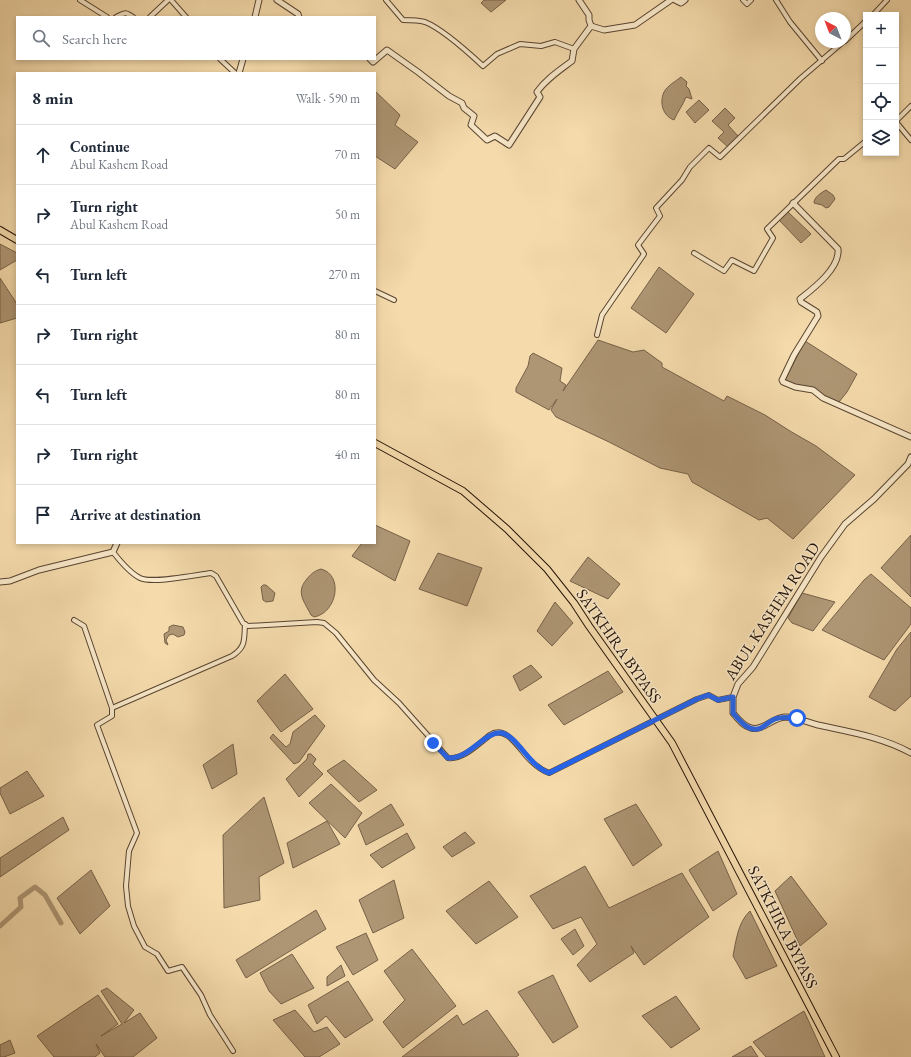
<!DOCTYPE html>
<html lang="en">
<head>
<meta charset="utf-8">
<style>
	body { margin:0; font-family:"EB Garamond",serif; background:#f2f2f3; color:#1f2937 }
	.controls { position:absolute; right:12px; top:12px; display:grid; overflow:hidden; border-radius:0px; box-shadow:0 2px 6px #0003 }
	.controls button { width:36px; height:36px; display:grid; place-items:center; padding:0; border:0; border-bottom:1px solid #e0e1e3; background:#fff; color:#1f2937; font:20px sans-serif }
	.compass { position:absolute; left:815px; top:12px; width:36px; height:36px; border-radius:50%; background:#fff; box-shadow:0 2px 6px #0003; rotate:318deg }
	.stop { position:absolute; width:12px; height:12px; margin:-9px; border:3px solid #2563eb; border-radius:50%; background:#fff }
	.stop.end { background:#2563eb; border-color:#fff; box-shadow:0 1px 4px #0008 }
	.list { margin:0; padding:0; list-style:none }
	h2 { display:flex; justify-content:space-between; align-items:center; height:52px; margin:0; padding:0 16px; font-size:17px }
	h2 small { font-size:13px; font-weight:400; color:#747a83 }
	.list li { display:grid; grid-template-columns:26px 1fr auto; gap:12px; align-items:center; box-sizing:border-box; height:60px; padding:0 16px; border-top:1px solid #e0e1e3 }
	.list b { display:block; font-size:15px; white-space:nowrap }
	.list p { margin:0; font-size:13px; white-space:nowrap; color:#747a83 }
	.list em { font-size:13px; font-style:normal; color:#747a83 }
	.icon { flex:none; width:22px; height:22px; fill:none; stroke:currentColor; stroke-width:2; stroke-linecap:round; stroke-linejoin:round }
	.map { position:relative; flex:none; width:911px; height:1057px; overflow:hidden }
	.search { position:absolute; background:#fff; box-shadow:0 2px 6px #0003; left:16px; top:16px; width:360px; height:44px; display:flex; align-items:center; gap:10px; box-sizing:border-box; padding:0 14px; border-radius:0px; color:#747a83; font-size:15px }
	.panel { position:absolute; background:#fff; box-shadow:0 2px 6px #0003; left:16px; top:72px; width:360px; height:472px; border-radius:0px }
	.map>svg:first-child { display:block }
</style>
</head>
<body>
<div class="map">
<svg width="911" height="1057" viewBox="0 0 911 1057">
	<rect width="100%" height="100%" fill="#f5dbac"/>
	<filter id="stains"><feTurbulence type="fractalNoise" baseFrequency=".005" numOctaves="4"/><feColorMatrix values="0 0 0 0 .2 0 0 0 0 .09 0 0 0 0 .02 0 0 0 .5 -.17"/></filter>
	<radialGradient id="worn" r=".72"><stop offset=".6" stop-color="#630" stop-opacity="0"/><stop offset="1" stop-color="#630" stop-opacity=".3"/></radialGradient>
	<g fill="#ae9674" stroke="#766148">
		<path d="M 484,0 L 506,0 L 491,12 L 481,3 Z"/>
		<path d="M 681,77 L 687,82 L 686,86 L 689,89 L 692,99 L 686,97 C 683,105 678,111 674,120 C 663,116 659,103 664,92 C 667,86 676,81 681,77 Z"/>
		<path d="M 375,91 L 400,115 L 395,125 L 418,142 L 395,169 L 375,156 Z"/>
		<path d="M 699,100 L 709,110 L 695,123 L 686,112 Z"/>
		<path d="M 725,108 L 735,118 L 728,125 L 738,136 L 728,147 L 718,138 L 724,132 L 712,121 Z"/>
		<path d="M 826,190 L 833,195 L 835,199 L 829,207 L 826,208 L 822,205 L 814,203 C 814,197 821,193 826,190 Z"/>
		<path d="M 787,211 L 811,234 L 801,243 L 779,220 Z"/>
		<path d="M 0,244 L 17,253 L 17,260 L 0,270 Z"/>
		<path d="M 659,267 L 694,294 L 666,333 L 631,308 Z"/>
		<path d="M 0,278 L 17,304 L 17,318 L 0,323 Z"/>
		<path d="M 598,340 L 633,352 L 644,350 L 662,363 L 662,367 L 724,401 L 727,396 L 765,415 L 790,431 L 816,446 L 855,475 L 793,539 L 767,518 L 759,520 L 692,482 L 688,474 L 660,468 L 609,442 L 556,417 L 551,410 L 557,399 L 549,410 L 516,392 L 516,388 L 528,366 L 530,356 L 533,353 L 562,368 L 560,381 L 566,385 L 563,391 Z"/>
		<path d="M 805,341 L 857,374 L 847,392 L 839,402 L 785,380 Z"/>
		<path d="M 375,525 L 410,541 L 395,581 L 352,556 L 362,543 L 375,543 Z"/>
		<path d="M 911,535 L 911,597 L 881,568 Z"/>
		<path d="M 438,553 L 482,568 L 467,606 L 419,589 Z"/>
		<path d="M 588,557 L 620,584 L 608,599 L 570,581 Z"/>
		<path d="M 321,569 C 344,575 337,613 314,617 L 311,615 C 304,601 296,593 306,580 C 311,574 314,571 321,569 Z"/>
		<path d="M 871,574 L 911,608 L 911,624 L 884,660 L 822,630 L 864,580 Z"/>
		<path d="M 263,585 L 266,585 L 275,593 L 273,601 L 266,602 L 263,600 L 261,587 Z"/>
		<path d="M 802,593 L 835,602 L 813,631 L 792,623 L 788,618 Z"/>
		<path d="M 555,602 L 573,623 L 552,646 L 537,631 Z"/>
		<path d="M 173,625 L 183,627 L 185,632 L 184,635 L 178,637 L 173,634 L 169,635 L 166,640 L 168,645 L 165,643 L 164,634 L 169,631 L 169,627 Z"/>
		<path d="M 911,632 L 911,696 L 895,711 L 869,697 L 897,649 Z"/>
		<path d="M 531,665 L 542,677 L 520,691 L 513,676 Z"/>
		<path d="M 608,671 L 623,692 L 564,725 L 548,705 Z"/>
		<path d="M 285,674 L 313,709 L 281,732 L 257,701 Z"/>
		<path d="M 315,715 L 325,726 L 299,762 L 294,764 L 270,738 L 273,734 L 286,747 L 290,744 L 293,732 Z"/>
		<path d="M 233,744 L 237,774 L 212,789 L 203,765 Z"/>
		<path d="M 308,754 L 311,754 L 316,759 L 313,764 L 323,774 L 299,797 L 286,779 L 307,759 Z"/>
		<path d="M 344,760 L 377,790 L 359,802 L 327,771 Z"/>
		<path d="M 27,771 L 44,796 L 10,814 L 0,793 L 0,788 Z"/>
		<path d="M 331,784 L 362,813 L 345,838 L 309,803 Z"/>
		<path d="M 264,797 L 284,863 L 259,877 L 260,900 L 224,908 L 223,835 Z"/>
		<path d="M 391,804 L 404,825 L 366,845 L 358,825 Z"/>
		<path d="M 636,804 L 662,845 L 633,866 L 604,819 Z"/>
		<path d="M 63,817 L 69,830 L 0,877 L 0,858 Z"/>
		<path d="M 327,821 L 340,844 L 293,868 L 287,843 Z"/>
		<path d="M 465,832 L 475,843 L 452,857 L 443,847 Z"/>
		<path d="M 407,833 L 415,848 L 382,868 L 370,855 Z"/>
		<path d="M 718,851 L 737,894 L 713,911 L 689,870 Z"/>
		<path d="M 585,866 L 609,908 L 682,873 L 709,917 L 644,965 L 631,946 L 634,953 L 590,982 L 577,965 L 597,944 L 581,917 L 553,929 L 530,896 Z"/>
		<path d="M 91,870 L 110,906 L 80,934 L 57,898 Z"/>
		<path d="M 791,876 L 827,924 L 800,946 L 775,891 Z"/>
		<path d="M 394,880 L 404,918 L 373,933 L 359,900 Z"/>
		<path d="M 489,881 L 518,917 L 476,944 L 446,911 Z"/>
		<path d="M 316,910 L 326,929 L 246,978 L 236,960 Z"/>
		<path d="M 750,911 L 777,966 L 746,979 L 733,956 C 736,941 738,922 750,911 Z"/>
		<path d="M 575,929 L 584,946 L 573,955 L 561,939 Z"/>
		<path d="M 366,933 L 378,960 L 353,975 L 336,947 Z"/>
		<path d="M 412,949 L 456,1006 L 403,1048 L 383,1022 L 405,1000 L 384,971 Z"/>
		<path d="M 292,954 L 314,988 L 281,1004 L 269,991 L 260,973 Z"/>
		<path d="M 341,965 L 345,976 L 327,986 L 327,977 Z"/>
		<path d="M 553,975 L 578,1027 L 553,1043 L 518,992 Z"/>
		<path d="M 348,981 L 373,1020 L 345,1038 L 326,1016 L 317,1024 L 308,1005 Z"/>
		<path d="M 107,988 L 134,1010 L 124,1023 L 140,1013 L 157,1038 L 133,1057 L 105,1057 L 96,1044 L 100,1053 L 95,1057 L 54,1057 L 37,1036 L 98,995 L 118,1024 L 101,1036 L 122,1024 L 101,991 Z"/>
		<path d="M 676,996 L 700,1029 L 671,1048 L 642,1016 Z"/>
		<path d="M 295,1010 L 314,1032 L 327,1027 L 340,1044 L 319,1057 L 305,1057 L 273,1020 Z"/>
		<path d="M 487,1010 L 519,1055 L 516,1057 L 402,1057 L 457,1015 L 463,1025 Z"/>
		<path d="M 804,1011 L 825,1057 L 766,1057 L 753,1042 Z"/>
		<path d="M 10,1040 L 15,1053 L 4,1057 L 0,1057 L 0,1045 Z"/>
		<path d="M 751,1046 L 758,1057 L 732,1057 Z"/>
	</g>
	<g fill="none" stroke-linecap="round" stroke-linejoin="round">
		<path stroke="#ae9674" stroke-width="5" d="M 0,926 L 21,907 L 20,898 L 35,887 L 45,895 L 61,923"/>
		<defs>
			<g id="minor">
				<path d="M 80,0 L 107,17"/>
				<path d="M 171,0 L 186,17"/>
				<path d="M 386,0 L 403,20 C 410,20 418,20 425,22 C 443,29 469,53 483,66 L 497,54 L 520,44 L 541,46 L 555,42 L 574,49"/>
				<path d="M 743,0 L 747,4 L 751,0"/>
				<path d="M 776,0 L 790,22 L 822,61"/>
				<path d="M 873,15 L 887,0"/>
				<path d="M 116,17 C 125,13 124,11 133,17"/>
				<path d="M 150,17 L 168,0"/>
				<path d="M 845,41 L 866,21"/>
				<path d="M 220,59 L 235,73"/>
				<path d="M 896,121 L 911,106"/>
				<path d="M 896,122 L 911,140"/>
				<path d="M 694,253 L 724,271 L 732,260 L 754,271 L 773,238 L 767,229 L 839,159 L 844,159 L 866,141"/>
				<path d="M 375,291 L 394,300"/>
				<path d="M 597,335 L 602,315 L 644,254 L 638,245 L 660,216 L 656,208 L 682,180 L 690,167 L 709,148 L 720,157 L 801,78 L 843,42"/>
				<path d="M 113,552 C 120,561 130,573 140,578 C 153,584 195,575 211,573 L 216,576 L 243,623 L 248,626 L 317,622 L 324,623 L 336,633 L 374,680 L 399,703 L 448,758 C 463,760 478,744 490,735 C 506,724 520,750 529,759 C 535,765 541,770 549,773 L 697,699 L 709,695 L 718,700 L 733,697"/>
				<path d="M 74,620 L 84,626 L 112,708"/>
				<path d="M 233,1051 L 210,1015 L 201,995 L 182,967 L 168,971 L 157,954 L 145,947 L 134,926 L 128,906 L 126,886 L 129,851 L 137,833 L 97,725 L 112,716 L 112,708 L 232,656 C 246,647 244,640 245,624"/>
			</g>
			<g id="tertiary">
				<path d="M 277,0 L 298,14 L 299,17"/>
				<path d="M 579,0 L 589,15 L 589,20 L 591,26"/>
				<path d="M 675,0 L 681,3 L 685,0"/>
				<path d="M 255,17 L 259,0"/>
				<path d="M 370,59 L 373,62 L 387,50 L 418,72 L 449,96 L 462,103 L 464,108 L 474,116 L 471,125 L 487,140 L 495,136 L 509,145 L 540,97 L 537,92 C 546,79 560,70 572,61 L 574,49 L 591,26 L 604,30 L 635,25 L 671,0"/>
				<path d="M 239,73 L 243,59"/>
				<path d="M 793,203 L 838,249 C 840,268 814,288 800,299 L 801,302 L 817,312 L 818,316 L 794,355 L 782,380 L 783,382 L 795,387 L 813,390 L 823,398 L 911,437"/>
				<path d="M 911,457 L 908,464 L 874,499 L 845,524 L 821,557 L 753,667 L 738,684 L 733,697 L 733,713 C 738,719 743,726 751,728 C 763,731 772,718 785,717 C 796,717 807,722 818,725 C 850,732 882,737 911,753"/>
				<path d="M 0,582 L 10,581 L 39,570 L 113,552 L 117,543"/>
			</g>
			<g id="trunk">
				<path d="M 0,230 L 17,240"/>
				<path d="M 375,443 L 463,491 L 507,529 L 547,569 L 574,603 L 589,626 L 672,743 L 836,1057"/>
			</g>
		</defs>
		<use href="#minor" stroke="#584430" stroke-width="6"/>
		<use href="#tertiary" stroke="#584430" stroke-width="7"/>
		<use href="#trunk" stroke="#231106" stroke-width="8"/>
		<use href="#minor" stroke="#f8e8c9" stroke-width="4"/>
		<use href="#tertiary" stroke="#f8e8c9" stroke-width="5"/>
		<use href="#trunk" stroke="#f5dbac" stroke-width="6"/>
	</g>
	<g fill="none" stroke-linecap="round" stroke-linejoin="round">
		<path stroke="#2563eb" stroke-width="5" d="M 433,743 L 448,758 C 469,760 485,730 502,733 C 518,737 529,766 549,773 L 697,699 L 708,695 L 718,700 L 733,697 L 733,713 C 740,721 749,733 761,728 C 766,725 770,721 775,719 C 782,716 789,718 797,718"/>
	</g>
	<g text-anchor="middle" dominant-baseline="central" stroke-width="3" stroke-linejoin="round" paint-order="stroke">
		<g font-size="16" fill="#231106" stroke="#f8e8c9">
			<text transform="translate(772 611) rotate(-57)">ABUL KASHEM ROAD</text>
			<text transform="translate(619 646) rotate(55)">SATKHIRA BYPASS</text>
			<text transform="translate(783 927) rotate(63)">SATKHIRA BYPASS</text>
		</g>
	</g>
	<rect width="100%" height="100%" filter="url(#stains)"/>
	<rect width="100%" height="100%" fill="url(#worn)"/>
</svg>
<div class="controls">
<button>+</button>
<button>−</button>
<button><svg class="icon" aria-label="locate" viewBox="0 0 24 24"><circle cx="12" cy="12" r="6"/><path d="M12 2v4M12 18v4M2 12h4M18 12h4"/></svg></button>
<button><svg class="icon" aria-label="layers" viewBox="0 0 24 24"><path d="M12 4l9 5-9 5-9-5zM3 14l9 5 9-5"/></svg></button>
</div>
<svg class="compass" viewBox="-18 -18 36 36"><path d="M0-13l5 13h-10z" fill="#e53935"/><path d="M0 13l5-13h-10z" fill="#747a83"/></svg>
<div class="stop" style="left:797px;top:718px"></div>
<div class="stop end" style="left:433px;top:743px"></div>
<div class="search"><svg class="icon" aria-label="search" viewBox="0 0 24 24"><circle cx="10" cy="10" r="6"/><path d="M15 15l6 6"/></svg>Search here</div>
<section class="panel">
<h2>8 min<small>Walk · 590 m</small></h2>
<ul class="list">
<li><svg class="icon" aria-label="ahead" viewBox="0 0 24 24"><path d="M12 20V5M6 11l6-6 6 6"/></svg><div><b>Continue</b><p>Abul Kashem Road</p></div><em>70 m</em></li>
<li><svg class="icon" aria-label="right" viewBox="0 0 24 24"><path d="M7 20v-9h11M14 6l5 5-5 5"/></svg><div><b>Turn right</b><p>Abul Kashem Road</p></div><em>50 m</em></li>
<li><svg class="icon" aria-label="left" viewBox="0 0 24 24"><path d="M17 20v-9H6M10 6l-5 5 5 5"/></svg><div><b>Turn left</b></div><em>270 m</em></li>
<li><svg class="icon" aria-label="right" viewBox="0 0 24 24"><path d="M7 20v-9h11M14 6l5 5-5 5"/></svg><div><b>Turn right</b></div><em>80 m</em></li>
<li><svg class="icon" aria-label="left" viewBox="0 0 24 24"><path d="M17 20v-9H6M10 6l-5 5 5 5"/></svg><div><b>Turn left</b></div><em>80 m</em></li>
<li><svg class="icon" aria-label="right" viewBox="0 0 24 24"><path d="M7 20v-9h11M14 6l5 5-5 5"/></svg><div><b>Turn right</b></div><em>40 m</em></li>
<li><svg class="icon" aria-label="arrive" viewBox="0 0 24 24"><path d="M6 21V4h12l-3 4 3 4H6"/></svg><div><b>Arrive at destination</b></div></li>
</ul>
</section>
</div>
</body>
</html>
